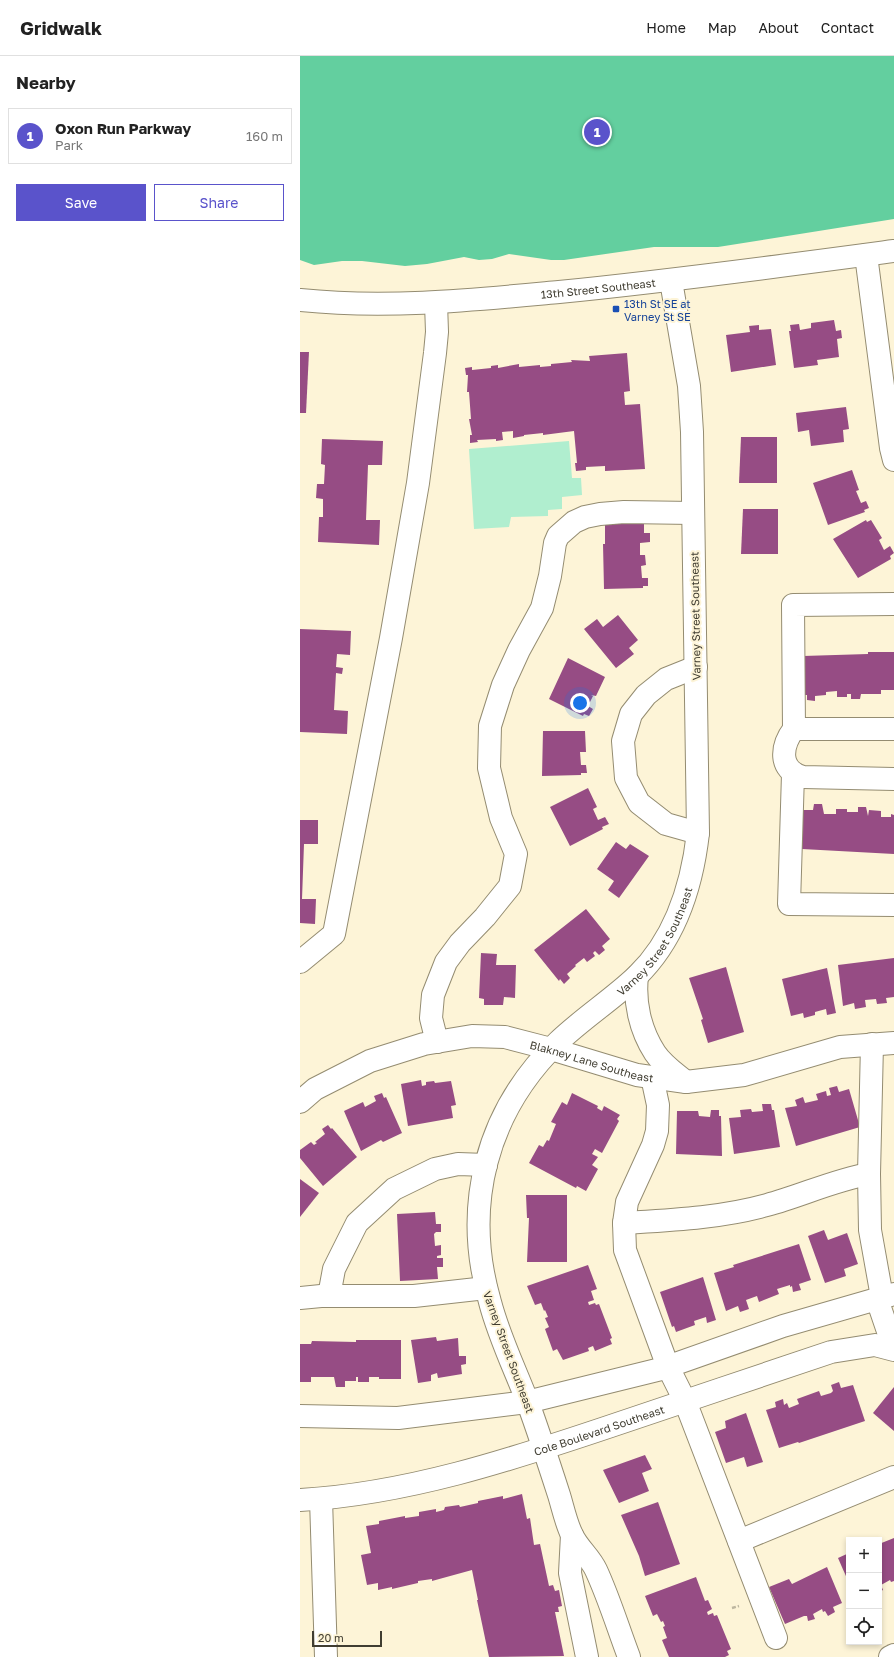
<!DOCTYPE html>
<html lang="en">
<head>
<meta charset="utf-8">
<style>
	body { margin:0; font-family:"Golos Text",sans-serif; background:#f6f6f6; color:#222 }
	.controls { position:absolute; right:12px; bottom:12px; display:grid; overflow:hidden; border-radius:0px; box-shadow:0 2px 6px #0003 }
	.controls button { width:36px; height:36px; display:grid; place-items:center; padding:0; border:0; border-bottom:1px solid #e0e0e0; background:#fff; color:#222; font:20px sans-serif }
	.scale { position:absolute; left:12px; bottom:10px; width:70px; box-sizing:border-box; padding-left:4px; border:2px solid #403d31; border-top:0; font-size:11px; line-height:14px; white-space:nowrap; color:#403d31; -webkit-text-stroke:3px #fdf4d7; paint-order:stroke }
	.you { position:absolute; left:280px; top:647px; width:14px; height:14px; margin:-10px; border:3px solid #fff; border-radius:50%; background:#1a73e8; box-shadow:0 0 0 6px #1a73e833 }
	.badge { display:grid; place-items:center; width:26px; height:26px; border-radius:50%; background:#5a53cb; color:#fff; font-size:13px; font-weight:700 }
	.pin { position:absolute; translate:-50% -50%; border:2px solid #fff; box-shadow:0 1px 4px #0006 }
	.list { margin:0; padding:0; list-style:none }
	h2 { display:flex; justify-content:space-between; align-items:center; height:52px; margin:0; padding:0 16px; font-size:17px }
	h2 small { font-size:13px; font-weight:400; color:#767676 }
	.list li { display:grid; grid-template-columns:26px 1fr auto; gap:12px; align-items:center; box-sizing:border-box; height:56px; margin:0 8px 8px; padding:0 8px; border:1px solid #e0e0e0; border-radius:0px }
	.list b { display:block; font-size:15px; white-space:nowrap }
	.list p { margin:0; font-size:13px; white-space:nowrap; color:#767676 }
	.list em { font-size:13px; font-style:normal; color:#767676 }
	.actions { display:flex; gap:8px; padding:12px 16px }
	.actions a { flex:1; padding:9px 0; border:1px solid #5a53cb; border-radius:0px; text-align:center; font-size:14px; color:#5a53cb }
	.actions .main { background:#5a53cb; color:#fff }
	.icon { flex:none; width:22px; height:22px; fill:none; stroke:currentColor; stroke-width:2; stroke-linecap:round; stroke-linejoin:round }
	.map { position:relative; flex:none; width:594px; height:1601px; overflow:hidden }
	header { display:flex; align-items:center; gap:24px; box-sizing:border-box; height:56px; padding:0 20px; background:#fff; border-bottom:1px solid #e0e0e0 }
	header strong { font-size:19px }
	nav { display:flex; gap:22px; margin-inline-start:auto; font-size:14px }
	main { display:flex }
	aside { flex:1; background:#fff }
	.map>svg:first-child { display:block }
</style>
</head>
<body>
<header>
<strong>Gridwalk</strong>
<nav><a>Home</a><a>Map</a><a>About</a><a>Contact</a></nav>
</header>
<main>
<aside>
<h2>Nearby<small></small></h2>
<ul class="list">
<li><span class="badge">1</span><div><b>Oxon Run Parkway</b><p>Park</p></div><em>160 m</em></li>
</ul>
<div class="actions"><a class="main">Save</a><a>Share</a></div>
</aside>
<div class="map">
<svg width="594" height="1601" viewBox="0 0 594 1601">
	<rect width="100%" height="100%" fill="#fdf4d7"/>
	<path fill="#b0eecf" d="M 269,385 L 272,422 L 281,422 L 282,439 L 262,441 L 262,453 L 248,454 L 248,460 L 211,461 L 209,471 L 174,473 L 169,393 Z"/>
	<path fill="#63cf9f" d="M 0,0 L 594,0 L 594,163 L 418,191 L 354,191 L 264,204 L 251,204 L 209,198 L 192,203 L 179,204 L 164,201 L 127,208 L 105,210 L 62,205 L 42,205 L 14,209 L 0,204 Z"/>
	<g fill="#964c84">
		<path d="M 534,264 L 536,275 L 541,274 L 542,282 L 537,283 L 539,301 L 517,304 L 518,309 L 494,312 L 489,275 L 491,275 L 490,269 L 499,268 L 500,274 L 511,272 L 511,267 Z"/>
		<path d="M 459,269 L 459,274 L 471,273 L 476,309 L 431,316 L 426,279 L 450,276 L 449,270 Z"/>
		<path d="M 0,296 L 9,296 L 6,357 L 0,357 Z"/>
		<path d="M 327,297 L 330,335 L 324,336 L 325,349 L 340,348 L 345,413 L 305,415 L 305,410 L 286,411 L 286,414 L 276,415 L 275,407 L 277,407 L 274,375 L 243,379 L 243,377 L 224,379 L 224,380 L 213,382 L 213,375 L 202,376 L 203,384 L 196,385 L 196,383 L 177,384 L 178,386 L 170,387 L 170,379 L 172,379 L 169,363 L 171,363 L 169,336 L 167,336 L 168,319 L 166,319 L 165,312 L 172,311 L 172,314 L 191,312 L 191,310 L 198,309 L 198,312 L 219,308 L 219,311 L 240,309 L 240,311 L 251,310 L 251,308 L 272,306 L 271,304 L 290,305 L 289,300 Z"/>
		<path d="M 546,351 L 549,373 L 543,374 L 544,386 L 511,390 L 509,374 L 498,376 L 496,357 Z"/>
		<path d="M 441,381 L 477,381 L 477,427 L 439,427 Z"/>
		<path d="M 22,383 L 83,385 L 82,409 L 68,409 L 66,464 L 80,464 L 79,489 L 18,486 L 19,461 L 23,461 L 23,443 L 16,442 L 17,428 L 24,428 L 25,409 L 21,408 Z"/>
		<path d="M 552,414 L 559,434 L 556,435 L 561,447 L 566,445 L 569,452 L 564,454 L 565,456 L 528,469 L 513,427 Z"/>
		<path d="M 443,453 L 478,453 L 478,498 L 441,498 Z"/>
		<path d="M 566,464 L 567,466 L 571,464 L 582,482 L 579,484 L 584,494 L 590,490 L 594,497 L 590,500 L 591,503 L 558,522 L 533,483 Z"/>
		<path d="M 344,466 L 344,477 L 350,477 L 350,486 L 340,487 L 340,499 L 345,499 L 346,509 L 341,510 L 342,522 L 348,522 L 348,530 L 343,530 L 343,532 L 304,533 L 303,488 L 305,488 L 305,467 Z"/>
		<path d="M 318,559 L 338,584 L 329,592 L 334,598 L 316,612 L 284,573 L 297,563 L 303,571 Z"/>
		<path d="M 0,573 L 51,575 L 50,599 L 37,598 L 36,611 L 43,612 L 42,618 L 36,617 L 34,654 L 48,655 L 47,678 L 0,676 Z"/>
		<path d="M 568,596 L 594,596 L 594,634 L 581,634 L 581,638 L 561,638 L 560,643 L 551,643 L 551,638 L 547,638 L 547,641 L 537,641 L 537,635 L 526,636 L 526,639 L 515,640 L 515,645 L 507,644 L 507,639 L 502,639 L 503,600 L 568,598 Z"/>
		<path d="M 268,602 L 305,621 L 296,640 L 291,639 L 293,640 L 288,650 L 293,653 L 289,660 L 284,658 L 283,660 L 249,643 Z"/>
		<path d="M 243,675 L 285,675 L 286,696 L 280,696 L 281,709 L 286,709 L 287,717 L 281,717 L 281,719 L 242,720 Z"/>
		<path d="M 288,732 L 297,751 L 293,753 L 298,764 L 305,761 L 309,768 L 302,771 L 303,773 L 270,790 L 250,751 Z"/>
		<path d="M 514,748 L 522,748 L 524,758 L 536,758 L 536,753 L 547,753 L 547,756 L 558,756 L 558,751 L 566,751 L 568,760 L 569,754 L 581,755 L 581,761 L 591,761 L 591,758 L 594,759 L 594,798 L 502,793 L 502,754 L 513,754 Z"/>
		<path d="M 0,764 L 18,764 L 18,788 L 4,788 L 2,843 L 16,843 L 15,868 L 0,867 Z"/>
		<path d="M 316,786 L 326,793 L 330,788 L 349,800 L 319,842 L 308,834 L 314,825 L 297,813 Z"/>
		<path d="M 286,853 L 310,883 L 302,890 L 305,894 L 299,899 L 295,895 L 293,897 L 295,900 L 287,906 L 284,902 L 275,909 L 276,910 L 267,918 L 270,922 L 264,928 L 260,923 L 259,925 L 234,894 Z"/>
		<path d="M 181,897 L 197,898 L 196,909 L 216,909 L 215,942 L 204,941 L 203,949 L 184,949 L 184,943 L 179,942 Z"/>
		<path d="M 594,902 L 594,941 L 586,942 L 587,947 L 577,948 L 576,943 L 565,944 L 566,951 L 555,953 L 554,947 L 543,950 L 538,909 Z"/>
		<path d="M 426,911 L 444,976 L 408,987 L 401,964 L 403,963 L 389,922 Z"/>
		<path d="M 527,912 L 536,957 L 527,959 L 526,953 L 515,956 L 515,959 L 504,962 L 503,957 L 491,960 L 482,923 Z"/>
		<path d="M 121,1024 L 122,1030 L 126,1029 L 126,1026 L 134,1025 L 135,1027 L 151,1025 L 156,1049 L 151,1050 L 153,1062 L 108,1070 L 101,1028 Z"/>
		<path d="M 537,1030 L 539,1036 L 549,1033 L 560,1071 L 496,1090 L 485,1052 L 497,1050 L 495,1044 L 503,1041 L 505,1047 L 518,1044 L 516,1038 L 526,1035 L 527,1040 L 531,1039 L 529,1032 Z"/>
		<path d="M 82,1037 L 84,1042 L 86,1041 L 102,1077 L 83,1086 L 81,1084 L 61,1095 L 44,1055 L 63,1046 L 65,1051 L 76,1045 L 74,1040 Z"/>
		<path d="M 272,1037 L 298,1050 L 297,1052 L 302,1055 L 304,1050 L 320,1059 L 317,1063 L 319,1065 L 302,1097 L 295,1093 L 292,1098 L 298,1101 L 292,1109 L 298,1113 L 286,1135 L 277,1130 L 276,1132 L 229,1107 L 239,1089 L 243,1091 L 247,1084 L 249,1085 L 256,1068 L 251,1066 L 262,1046 L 267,1049 Z"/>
		<path d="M 462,1048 L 471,1048 L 472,1054 L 474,1054 L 480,1091 L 434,1098 L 429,1062 L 441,1061 L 440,1054 L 451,1053 L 452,1056 L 463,1055 Z"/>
		<path d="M 411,1054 L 419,1054 L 419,1060 L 421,1060 L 422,1100 L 376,1098 L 377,1055 L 398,1055 L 399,1060 L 410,1061 Z"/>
		<path d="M 28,1069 L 31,1073 L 32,1072 L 57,1101 L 23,1130 L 0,1102 L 0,1094 L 11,1086 L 14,1089 L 17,1087 L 15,1086 L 25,1078 L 22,1073 Z"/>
		<path d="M 0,1123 L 19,1137 L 0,1161 Z"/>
		<path d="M 226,1139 L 267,1139 L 267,1206 L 227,1206 L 229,1162 L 227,1162 Z"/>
		<path d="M 135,1156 L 136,1168 L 141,1168 L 141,1176 L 136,1176 L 134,1178 L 135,1190 L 141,1189 L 141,1199 L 137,1200 L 137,1202 L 143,1202 L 143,1211 L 137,1211 L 138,1223 L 100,1225 L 97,1158 Z"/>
		<path d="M 524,1174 L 528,1184 L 547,1177 L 558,1208 L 544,1213 L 546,1220 L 525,1227 L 508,1180 Z"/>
		<path d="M 499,1188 L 511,1224 L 499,1228 L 501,1234 L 493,1236 L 492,1230 L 490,1231 L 490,1229 L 477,1233 L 479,1238 L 459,1246 L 457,1240 L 446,1244 L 449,1253 L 440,1256 L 438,1250 L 426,1255 L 414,1217 L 434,1211 L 433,1209 Z"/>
		<path d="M 288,1209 L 297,1233 L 291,1235 L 294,1244 L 288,1246 L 289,1249 L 295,1247 L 296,1249 L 299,1248 L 312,1282 L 310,1283 L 312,1288 L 295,1295 L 293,1290 L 288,1292 L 289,1295 L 263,1304 L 257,1293 L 253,1295 L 245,1273 L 249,1271 L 245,1262 L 248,1261 L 245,1254 L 244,1255 L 241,1247 L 235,1249 L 227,1230 Z"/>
		<path d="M 403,1221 L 416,1264 L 407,1267 L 406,1261 L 394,1265 L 395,1269 L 376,1276 L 374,1270 L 372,1271 L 360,1236 Z"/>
		<path d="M 136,1281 L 137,1285 L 158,1282 L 159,1300 L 166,1300 L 166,1308 L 161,1309 L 162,1318 L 138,1322 L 137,1317 L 131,1319 L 131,1325 L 118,1327 L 111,1284 Z"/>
		<path d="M 56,1284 L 101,1284 L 101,1323 L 79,1323 L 79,1321 L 69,1321 L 69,1326 L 58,1326 L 58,1321 L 56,1321 L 56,1325 L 45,1325 L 45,1331 L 36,1331 L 34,1321 L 11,1321 L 11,1326 L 0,1326 L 0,1288 L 11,1288 L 12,1285 L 56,1286 Z"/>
		<path d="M 539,1326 L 541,1332 L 553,1329 L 565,1365 L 499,1387 L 498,1386 L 479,1392 L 466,1354 L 476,1351 L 475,1346 L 483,1343 L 484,1349 L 487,1347 L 489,1352 L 499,1348 L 497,1343 L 519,1335 L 521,1340 L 531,1337 L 533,1335 L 531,1329 Z"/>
		<path d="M 594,1331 L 594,1375 L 573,1357 Z"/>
		<path d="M 446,1357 L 463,1406 L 447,1411 L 444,1401 L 426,1407 L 415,1376 L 426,1372 L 425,1365 Z"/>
		<path d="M 345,1399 L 352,1413 L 342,1417 L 349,1435 L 319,1447 L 303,1414 Z"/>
		<path d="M 222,1438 L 227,1463 L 230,1462 L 234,1489 L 240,1488 L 249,1530 L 253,1529 L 255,1535 L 259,1534 L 262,1550 L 258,1551 L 259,1556 L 255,1556 L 264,1600 L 189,1601 L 177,1544 L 178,1544 L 172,1514 L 132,1525 L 132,1523 L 118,1525 L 118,1527 L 92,1533 L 92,1531 L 78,1534 L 78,1527 L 67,1529 L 61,1499 L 71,1497 L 66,1470 L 79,1468 L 79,1465 L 105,1460 L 105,1462 L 119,1460 L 119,1456 L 136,1453 L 136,1456 L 144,1454 L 145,1451 L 159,1449 L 160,1451 L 178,1447 L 178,1445 L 203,1440 L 203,1443 Z"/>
		<path d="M 358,1446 L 380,1508 L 345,1520 L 339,1500 L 321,1459 Z"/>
		<path d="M 594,1482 L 594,1525 L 591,1526 L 590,1524 L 581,1529 L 583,1534 L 579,1536 L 579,1488 Z"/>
		<path d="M 549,1497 L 549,1527 L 538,1502 Z"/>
		<path d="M 527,1511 L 542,1547 L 533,1551 L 535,1556 L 528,1560 L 525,1555 L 523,1556 L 522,1553 L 513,1558 L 515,1563 L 508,1565 L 507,1560 L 504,1560 L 485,1568 L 469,1531 L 489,1523 L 492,1528 Z"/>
		<path d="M 396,1521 L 405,1545 L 408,1544 L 412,1553 L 407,1556 L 408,1559 L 413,1557 L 414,1560 L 417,1559 L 431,1593 L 427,1595 L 429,1599 L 425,1601 L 369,1601 L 362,1584 L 367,1582 L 363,1571 L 365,1570 L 363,1565 L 361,1566 L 357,1558 L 353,1560 L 345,1540 Z"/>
	</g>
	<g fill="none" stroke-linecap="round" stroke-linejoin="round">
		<defs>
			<g id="minor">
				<path d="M 566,199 L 591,392 L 594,404"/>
				<path id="s1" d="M 0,244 C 87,253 173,244 259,236 C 371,225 482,210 594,195"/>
				<path d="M 396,611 L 366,623 L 346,639 L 331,658 L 323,685 L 326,722 L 339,747 L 366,768 L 398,777"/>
				<path d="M 494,673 L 493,549 L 594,548"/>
				<path d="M 594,673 L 494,673 C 481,690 478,714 503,721 L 594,723"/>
				<path d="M 493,718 L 489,848 L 594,849"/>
				<path d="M 0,906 L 34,878 L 91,582 L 118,427 L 135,297 L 137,276 L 136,247"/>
				<path d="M 337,920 C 334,946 340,974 355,997 C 363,1009 375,1017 386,1026"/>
				<path d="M 137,986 L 131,962 L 133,939 L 146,906 L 160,887 L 185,861 L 210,830 L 216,798 L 201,762 L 189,712 L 190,670 L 203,629 L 219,594 L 242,552 L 250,520 L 255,487 L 258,480 L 274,466 L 285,461 L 300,458 L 324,456 L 393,457"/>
				<path d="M 572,988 L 569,1118 L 570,1174 L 582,1241"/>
				<path d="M 352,1021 L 358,1049 L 357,1075 L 353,1089 L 327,1146 L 324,1167 L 325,1194 L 368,1311 L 385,1345 L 476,1582"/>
				<path id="s2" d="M 0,1046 L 15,1033 L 70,1005 L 124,988 L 172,980 L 205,981 L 251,993 L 337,1019 L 386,1026 L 444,1019 L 540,991 L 594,987"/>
				<path d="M 324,1167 C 372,1164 420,1162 467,1149 C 501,1140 534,1124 569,1118"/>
				<path d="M 29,1240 L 34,1213 L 57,1167 L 94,1133 L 135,1113 L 158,1108 L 186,1109"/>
				<path d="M 0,1242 L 21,1240 L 114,1240 L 186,1232"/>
				<path d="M 577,1243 L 594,1293"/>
				<path d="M 0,1360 L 98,1362 L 227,1346 L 361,1313 L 483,1270 L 594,1238"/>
				<path d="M 21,1443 L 26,1601"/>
				<path id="s3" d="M 0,1444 C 106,1438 210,1404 311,1370 C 384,1345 458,1321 531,1296 L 575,1289 L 594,1294"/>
				<path d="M 272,1479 L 270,1517 L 287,1601"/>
				<path d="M 439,1485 L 594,1421"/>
				<path id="s4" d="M 329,1601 C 318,1572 309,1542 296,1514 C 290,1501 278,1492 272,1479 C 266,1467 263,1452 259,1439 C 249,1408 239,1377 228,1347 C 215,1313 199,1281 190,1246 C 162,1150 186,1056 258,986 C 283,962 313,943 337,920 C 376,882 392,830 398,777 L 392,376 L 389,330 L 371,225"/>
			</g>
			<path id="major" d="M 590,1601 L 594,1599"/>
		</defs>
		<use href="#minor" stroke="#948c71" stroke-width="24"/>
		<use href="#major" stroke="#948c71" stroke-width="24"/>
		<path stroke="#bdb69f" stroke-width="2.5" stroke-dasharray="4 2" stroke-linecap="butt" d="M 432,1552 L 439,1550"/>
		<use href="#minor" stroke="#fff" stroke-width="22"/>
		<use href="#major" stroke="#fff" stroke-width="22"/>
	</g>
	<rect fill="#1a4fb4" stroke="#fdf4d7" stroke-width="1.5" x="312" y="249" width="8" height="8" rx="2"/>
	<g text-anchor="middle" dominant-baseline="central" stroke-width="4" stroke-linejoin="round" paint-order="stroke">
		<g font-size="11" fill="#403d31" stroke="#fdf4d7">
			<text stroke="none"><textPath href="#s1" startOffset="299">13th Street Southeast</textPath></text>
			<text transform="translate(395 560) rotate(-91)">Varney Street Southeast</text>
			<text stroke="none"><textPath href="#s4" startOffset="808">Varney Street Southeast</textPath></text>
			<text stroke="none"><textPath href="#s2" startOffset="310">Blakney Lane Southeast</textPath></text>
			<text transform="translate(209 1296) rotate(70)">Varney Street Southeast</text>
			<text stroke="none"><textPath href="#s3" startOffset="308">Cole Boulevard Southeast</textPath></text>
		</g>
		<g font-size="11" fill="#164399" stroke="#fdf4d7" text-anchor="start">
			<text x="324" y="247">13th St SE at<tspan x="324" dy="13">Varney St SE</tspan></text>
		</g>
	</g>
</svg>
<div class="controls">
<button>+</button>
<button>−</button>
<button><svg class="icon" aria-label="locate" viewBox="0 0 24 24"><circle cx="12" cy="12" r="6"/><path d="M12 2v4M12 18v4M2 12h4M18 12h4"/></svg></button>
</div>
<div class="scale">20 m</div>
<div class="you"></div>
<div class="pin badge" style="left:297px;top:76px">1</div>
</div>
</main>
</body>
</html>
